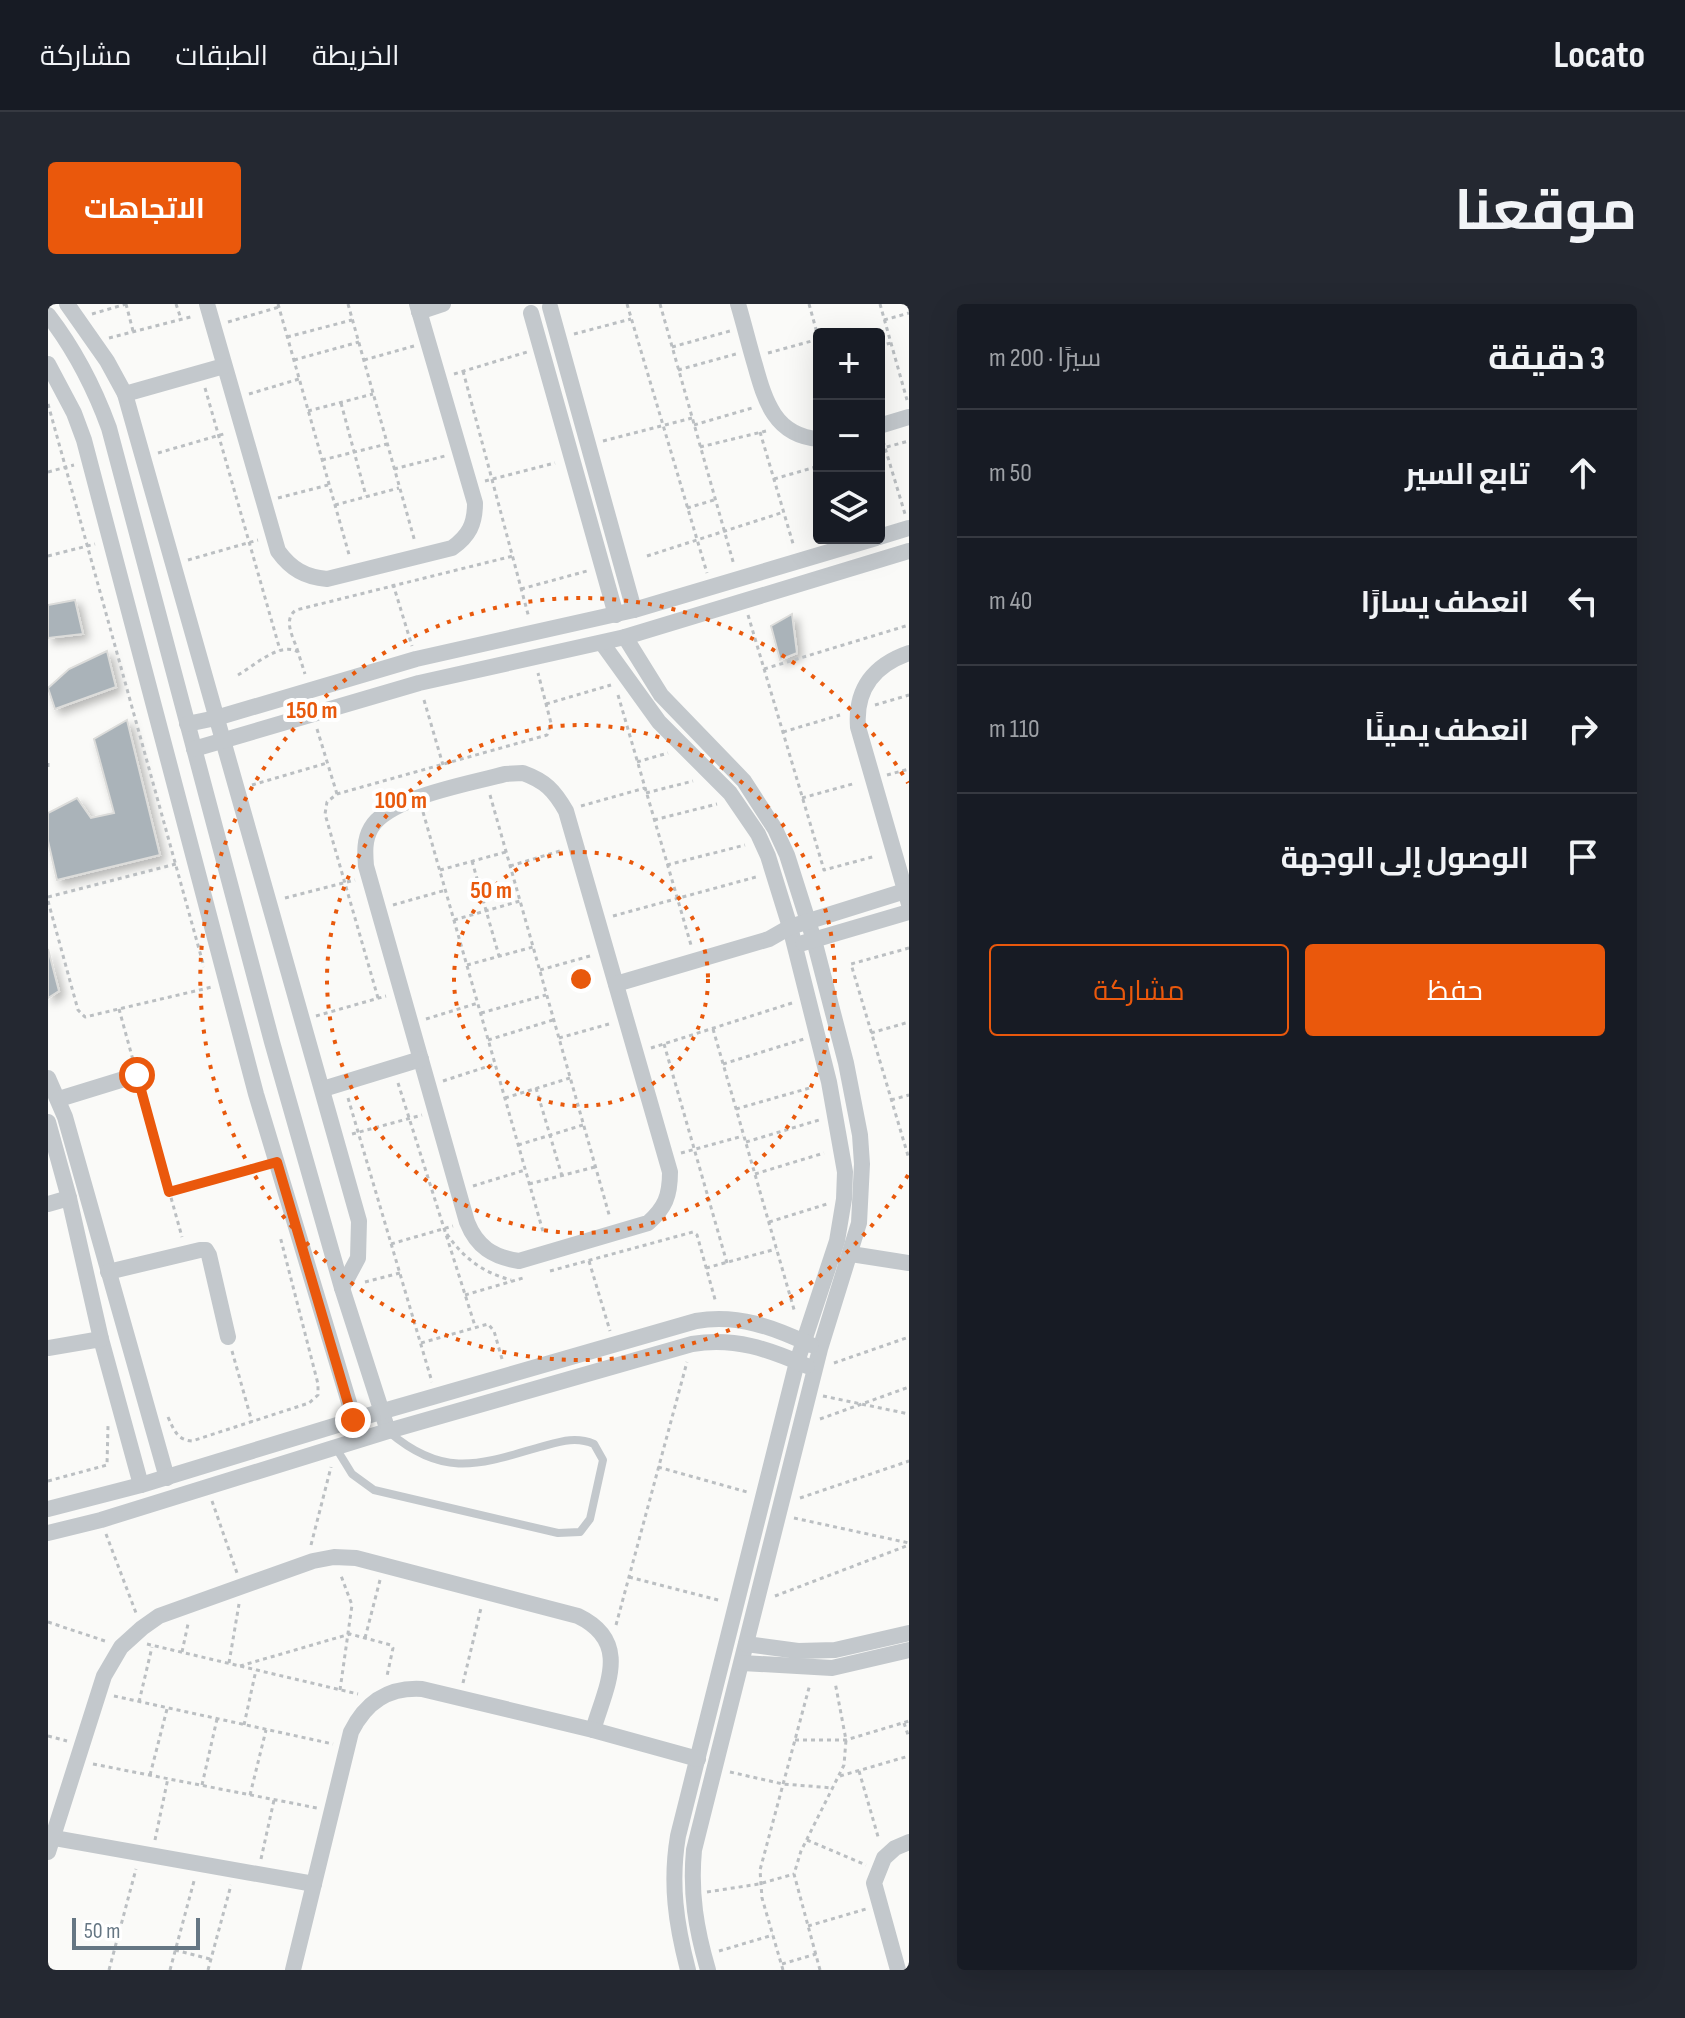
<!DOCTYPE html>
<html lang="ar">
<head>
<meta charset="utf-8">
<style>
	body { margin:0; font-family:"Sofia Sans Condensed",Cairo,sans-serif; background:#242831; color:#f1f3f6; direction:rtl }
	.controls { position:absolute; right:24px; top:24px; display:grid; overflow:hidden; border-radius:8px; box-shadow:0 8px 32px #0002 }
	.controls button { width:72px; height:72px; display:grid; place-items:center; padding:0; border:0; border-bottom:2px solid #363941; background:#171b24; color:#f1f3f6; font:40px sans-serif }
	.scale { position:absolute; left:24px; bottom:20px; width:128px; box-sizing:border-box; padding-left:8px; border:4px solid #657683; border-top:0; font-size:22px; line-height:28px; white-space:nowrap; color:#657683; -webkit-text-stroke:6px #fff; paint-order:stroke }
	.stop { position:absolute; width:24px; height:24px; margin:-18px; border:6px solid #ea580c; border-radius:50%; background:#fff }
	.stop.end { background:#ea580c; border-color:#fff; box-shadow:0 2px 8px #0008 }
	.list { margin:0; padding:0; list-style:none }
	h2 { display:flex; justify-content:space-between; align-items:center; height:104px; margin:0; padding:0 32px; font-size:34px }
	h2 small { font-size:26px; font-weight:400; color:#9ea1a6 }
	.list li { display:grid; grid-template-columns:52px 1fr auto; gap:24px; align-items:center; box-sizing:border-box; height:128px; padding:0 32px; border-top:2px solid #363941 }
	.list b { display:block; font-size:30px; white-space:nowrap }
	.list em { font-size:26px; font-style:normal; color:#9ea1a6 }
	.actions { display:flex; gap:16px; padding:24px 32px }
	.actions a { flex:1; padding:18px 0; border:2px solid #ea580c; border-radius:8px; text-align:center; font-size:28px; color:#ea580c }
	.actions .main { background:#ea580c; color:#fff }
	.icon { flex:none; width:44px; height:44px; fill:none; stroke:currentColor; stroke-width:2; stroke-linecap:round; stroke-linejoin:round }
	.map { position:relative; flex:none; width:861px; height:1666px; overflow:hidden; direction:ltr; border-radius:8px }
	header { display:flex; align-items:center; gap:48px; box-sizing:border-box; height:112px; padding:0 40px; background:#171b24; border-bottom:2px solid #363941 }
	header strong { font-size:38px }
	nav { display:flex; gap:44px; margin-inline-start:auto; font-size:28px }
	.intro { display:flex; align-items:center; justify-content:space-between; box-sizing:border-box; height:192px; padding:0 48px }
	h1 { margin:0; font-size:56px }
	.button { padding:20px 36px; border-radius:8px; background:#ea580c; color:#fff; font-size:28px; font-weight:700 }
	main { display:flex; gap:48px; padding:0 48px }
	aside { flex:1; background:#171b24; border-radius:8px; box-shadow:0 8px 32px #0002 }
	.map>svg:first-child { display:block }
</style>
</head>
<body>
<header>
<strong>Locato</strong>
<nav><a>الخريطة</a><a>الطبقات</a><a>مشاركة</a></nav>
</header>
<div class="intro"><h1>موقعنا</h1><a class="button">الاتجاهات</a></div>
<main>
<aside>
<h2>3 دقيقة<small>سيرًا · 200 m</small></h2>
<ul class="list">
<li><svg class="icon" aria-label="ahead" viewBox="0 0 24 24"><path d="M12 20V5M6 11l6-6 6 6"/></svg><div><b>تابع السير</b></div><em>50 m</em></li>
<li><svg class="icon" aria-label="left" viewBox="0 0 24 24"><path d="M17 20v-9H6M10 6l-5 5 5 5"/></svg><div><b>انعطف يسارًا</b></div><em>40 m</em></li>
<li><svg class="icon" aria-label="right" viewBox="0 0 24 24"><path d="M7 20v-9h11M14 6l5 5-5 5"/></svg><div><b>انعطف يمينًا</b></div><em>110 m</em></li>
<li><svg class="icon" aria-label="arrive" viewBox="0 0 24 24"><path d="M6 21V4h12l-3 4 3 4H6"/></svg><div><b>الوصول إلى الوجهة</b></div></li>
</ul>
<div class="actions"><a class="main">حفظ</a><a>مشاركة</a></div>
</aside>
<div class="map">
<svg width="861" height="1666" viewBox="0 0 861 1666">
	<defs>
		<filter id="shadow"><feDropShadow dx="5" dy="5" stdDeviation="4" flood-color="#0004"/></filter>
	</defs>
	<rect width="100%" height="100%" fill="#fafaf8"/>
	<g fill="#aab3b9" stroke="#dcdcda" stroke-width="2" filter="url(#shadow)">
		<path d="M 27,296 L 35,330 L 0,334 L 0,301 Z"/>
		<path d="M 744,310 L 749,349 L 732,356 L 723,322 Z"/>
		<path d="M 59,347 L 68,383 L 7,405 L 0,384 L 21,365 Z"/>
		<path d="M 79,416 L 112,551 L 9,576 L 0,537 L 0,509 L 29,494 L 43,514 L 66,509 L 46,435 Z"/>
		<path d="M 0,645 L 11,687 L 0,694 Z"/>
	</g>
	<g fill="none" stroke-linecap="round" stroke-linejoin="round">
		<g stroke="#bbbfc2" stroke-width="3" stroke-dasharray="4 4" stroke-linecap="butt">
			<path d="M 78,0 L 85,27"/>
			<path d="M 128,0 L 133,15"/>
			<path d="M 230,0 L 302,254"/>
			<path d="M 300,0 L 367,238"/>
			<path d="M 579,0 L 659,269"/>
			<path d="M 612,0 L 686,261"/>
			<path d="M 761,0 L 771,36"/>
			<path d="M 832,0 L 859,96"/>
			<path d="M 44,10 L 78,0"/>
			<path d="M 836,16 L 861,9"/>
			<path d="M 180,18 L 231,3"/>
			<path d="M 526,30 L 583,15"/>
			<path d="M 239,33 L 304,16"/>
			<path d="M 61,34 L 146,12"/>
			<path d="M 831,42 L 843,39"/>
			<path d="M 624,43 L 682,27"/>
			<path d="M 720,49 L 771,35"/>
			<path d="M 246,56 L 311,38"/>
			<path d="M 316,56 L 366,42"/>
			<path d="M 630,66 L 688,50"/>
			<path d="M 415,67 L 481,314"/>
			<path d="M 406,70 L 479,48"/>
			<path d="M 157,84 L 232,346"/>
			<path d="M 201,90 L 251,75"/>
			<path d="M 293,99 L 318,192"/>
			<path d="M 0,100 L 156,663"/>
			<path d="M 260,107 L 325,90"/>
			<path d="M 646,121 L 704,104"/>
			<path d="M 712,128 L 746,243"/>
			<path d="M 555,137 L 644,114"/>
			<path d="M 835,137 L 857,210"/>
			<path d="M 652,143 L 718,127"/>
			<path d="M 831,145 L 861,137"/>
			<path d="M 110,149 L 179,129"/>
			<path d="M 274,156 L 339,140"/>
			<path d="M 346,165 L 397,152"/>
			<path d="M 0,168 L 26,161"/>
			<path d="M 726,175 L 771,162"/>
			<path d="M 437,177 L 507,159"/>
			<path d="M 230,194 L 280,181"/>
			<path d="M 287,201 L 351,184"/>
			<path d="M 639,204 L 666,196"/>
			<path d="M 0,252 L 47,240"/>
			<path d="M 599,252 L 736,208"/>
			<path d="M 140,256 L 210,236"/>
			<path d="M 345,280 L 364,342"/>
			<path d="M 473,285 L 539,267"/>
			<path d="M 700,311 L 776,566 L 828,552"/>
			<path d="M 250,348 C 246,334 234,316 248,306 L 465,252"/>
			<path d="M 716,365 L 861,321"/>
			<path d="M 190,371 C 206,362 232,337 250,348 L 257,370"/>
			<path d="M 570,391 L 643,641"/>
			<path d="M 376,396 L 395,461"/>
			<path d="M 498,400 L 563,381"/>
			<path d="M 827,401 L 861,391"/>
			<path d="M 269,425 L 289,490"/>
			<path d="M 735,428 L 792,411"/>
			<path d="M 589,458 L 620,449"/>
			<path d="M 0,459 L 0,466"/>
			<path d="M 839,471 L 861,465"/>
			<path d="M 204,481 L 279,459"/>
			<path d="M 598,489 L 645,477"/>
			<path d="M 442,491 L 562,914"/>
			<path d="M 754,494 L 808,479"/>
			<path d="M 533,502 L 597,484"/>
			<path d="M 375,508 L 496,931"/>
			<path d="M 606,516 L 669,500"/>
			<path d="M 424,557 L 451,652"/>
			<path d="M 619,561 L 697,541"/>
			<path d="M 462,562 L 512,547"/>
			<path d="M 392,566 L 458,548"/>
			<path d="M 0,593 L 128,560"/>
			<path d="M 237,594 L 307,576"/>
			<path d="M 0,597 L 30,706 L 37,713 L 164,683"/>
			<path d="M 345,601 L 398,586"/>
			<path d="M 565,612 L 708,573"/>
			<path d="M 406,616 L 472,597"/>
			<path d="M 861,644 L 803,660 L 861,855"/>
			<path d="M 419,661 L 485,643"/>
			<path d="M 492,666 L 542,652"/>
			<path d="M 330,694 L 277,510 L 279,498 L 289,490 L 499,431 L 503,419 L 490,369"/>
			<path d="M 71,705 L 85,756"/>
			<path d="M 433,709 L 498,691"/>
			<path d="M 268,712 L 338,692"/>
			<path d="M 378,715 L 430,699"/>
			<path d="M 665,725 L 747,1009"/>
			<path d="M 823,729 L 861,718"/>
			<path d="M 511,734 L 561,720"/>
			<path d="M 440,736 L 505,716"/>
			<path d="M 616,740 L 679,959"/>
			<path d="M 603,744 L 744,699"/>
			<path d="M 675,760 L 756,735"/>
			<path d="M 395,777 L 447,760"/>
			<path d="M 350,779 L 427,1022"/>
			<path d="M 488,784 L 514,872"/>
			<path d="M 93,786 L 134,933"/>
			<path d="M 300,794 L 384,1078"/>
			<path d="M 457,794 L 522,774"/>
			<path d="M 843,796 L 861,791"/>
			<path d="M 688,805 L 765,783"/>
			<path d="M 304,830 L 374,811"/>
			<path d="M 698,838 L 771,816"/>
			<path d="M 470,841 L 535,821"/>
			<path d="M 633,849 L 695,832"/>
			<path d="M 707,870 L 776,849"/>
			<path d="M 481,880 L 547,863"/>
			<path d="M 425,882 L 477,866"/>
			<path d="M 121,888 L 214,862"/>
			<path d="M 721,918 L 779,900"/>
			<path d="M 399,930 C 415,954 436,969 463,976"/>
			<path d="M 343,940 L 405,922"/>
			<path d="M 541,957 L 562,1027"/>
			<path d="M 658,964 L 728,945"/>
			<path d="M 502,967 L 645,928 L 649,931 L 668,999"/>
			<path d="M 317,978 L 352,969"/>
			<path d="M 417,991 L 475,974"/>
			<path d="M 373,1039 L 440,1020 L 446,1027 L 454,1055"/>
			<path d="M 184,1047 L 204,1118"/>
			<path d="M 786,1059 L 861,1033"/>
			<path d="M 775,1092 L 861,1110"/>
			<path d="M 120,1113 C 126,1126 129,1136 144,1137 L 261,1099 L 270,1091 L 270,1080 L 232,932"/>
			<path d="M 772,1115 L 861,1083"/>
			<path d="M 610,1163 L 699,1188"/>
			<path d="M 0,1177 L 59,1161 L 60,1122"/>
			<path d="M 752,1194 L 861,1157"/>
			<path d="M 164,1197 L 189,1269"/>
			<path d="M 746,1214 L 861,1239"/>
			<path d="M 58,1230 L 88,1309"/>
			<path d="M 263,1241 L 283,1163"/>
			<path d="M 581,1273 L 674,1297"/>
			<path d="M 727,1292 L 861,1241"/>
			<path d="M 0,1318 L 57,1337"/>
			<path d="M 568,1321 L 639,1058"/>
			<path d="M 317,1334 L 332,1276"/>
			<path d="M 99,1340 L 310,1390"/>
			<path d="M 134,1348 L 140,1320"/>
			<path d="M 181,1359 L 191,1300"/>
			<path d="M 192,1362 L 302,1330 L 343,1341 L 345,1344 L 339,1372"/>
			<path d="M 415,1379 L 433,1304"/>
			<path d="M 292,1386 L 304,1301 L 292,1269"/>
			<path d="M 66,1392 L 285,1440"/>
			<path d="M 91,1398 L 104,1343"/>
			<path d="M 856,1419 L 861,1434"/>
			<path d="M 196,1421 L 208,1366"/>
			<path d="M 0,1432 L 19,1437"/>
			<path d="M 747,1436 L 798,1436 L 861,1417"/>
			<path d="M 45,1460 L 269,1504"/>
			<path d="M 811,1467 L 831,1536"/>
			<path d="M 682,1468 L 735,1480 L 785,1484"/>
			<path d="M 102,1471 L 119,1405"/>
			<path d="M 792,1472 L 861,1452"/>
			<path d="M 154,1481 L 169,1415"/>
			<path d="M 202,1491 L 218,1426"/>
			<path d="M 107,1536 L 120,1474"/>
			<path d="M 759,1536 L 818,1561"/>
			<path d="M 213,1555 L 226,1496"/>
			<path d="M 659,1588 L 711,1580 L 746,1570"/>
			<path d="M 760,1622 L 818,1605"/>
			<path d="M 127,1646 L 162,1655"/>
			<path d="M 671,1647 L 725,1631"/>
			<path d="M 734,1660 L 768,1650"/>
			<path d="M 61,1666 L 88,1565"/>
			<path d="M 122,1666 L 146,1577"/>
			<path d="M 160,1666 L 183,1581"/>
			<path d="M 735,1666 L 714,1594 L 712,1566 L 762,1380"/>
			<path d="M 772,1666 L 746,1570 L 753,1547 L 796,1461 L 798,1436 L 787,1378"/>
		</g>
		<path stroke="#c3c8cc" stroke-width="8" d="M 288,1144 L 304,1170 L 326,1186 L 510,1229 L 532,1228 L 542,1215 L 555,1156 L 546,1140 C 527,1132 511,1138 492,1143 C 430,1161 395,1174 341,1128"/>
		<g stroke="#c3c8cc" stroke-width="16">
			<path d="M 19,0 L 59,57 L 77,90 L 311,917 L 310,954 L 294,984"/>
			<path d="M 159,0 L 230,247 C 243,265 257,273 279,275 L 404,244 C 421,232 427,220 427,199 L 369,0"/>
			<path d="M 690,0 C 696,20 701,41 707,61 C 717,97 727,132 771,135"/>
			<path d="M 502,3 L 586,306"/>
			<path d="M 371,8 L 395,0"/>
			<path d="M 483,9 L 568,311"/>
			<path d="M 0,11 C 27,46 46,83 61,124 L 224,738 L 294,984 L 340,1127"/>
			<path d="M 0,60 L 26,109 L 36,136 L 208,790 L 312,1135"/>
			<path d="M 77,90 L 176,62"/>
			<path d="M 831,122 L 861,113"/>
			<path d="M 831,233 L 861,224"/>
			<path d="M 577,333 L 613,391 L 696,477 L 727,525 L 739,551 L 766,636 L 798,759 L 812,831 L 814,860 L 811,919 L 772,1045 L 646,1546 C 642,1589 648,1625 660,1666"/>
			<path d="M 554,339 L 611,418 L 682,489 L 710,530 L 720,552 L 742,623 L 781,778 L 797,868 L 796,895 L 789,937 L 749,1058 L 630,1532 C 622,1579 628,1620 640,1666"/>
			<path d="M 861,349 C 826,361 807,385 810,423 L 861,600"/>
			<path d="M 139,420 L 168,414 L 368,355 L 586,306 L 828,234"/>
			<path d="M 146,445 L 371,379 L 577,333 L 861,247"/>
			<path d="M 475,469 C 497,477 506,486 518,507 L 622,868 C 622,892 617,904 600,919 L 471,957 C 445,953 429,943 419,918 L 318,562 C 317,549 316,536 323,524 C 341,493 422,480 457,470 Z"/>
			<path d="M 755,639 L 861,608"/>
			<path d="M 568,680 L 721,635 L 742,623 L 857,587"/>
			<path d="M 0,774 L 17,813 L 119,1174"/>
			<path d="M 275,785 L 373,755"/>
			<path d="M 11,795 L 89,771"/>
			<path d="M 0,818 L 21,894 L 53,1035 L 93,1181"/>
			<path d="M 0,900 L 21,894"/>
			<path d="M 803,950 L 861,959"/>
			<path d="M 60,968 L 152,946 L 158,946 L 161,951 L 180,1033"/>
			<path d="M 0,1044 L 53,1035"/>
			<path d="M 0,1205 L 93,1181 L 332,1108 L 648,1017 C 690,1010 725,1023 763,1041"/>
			<path d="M 0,1229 L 53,1216 L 340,1127 L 644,1040 C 687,1033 720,1045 759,1062"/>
			<path d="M 698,1340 L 750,1347 L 787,1346 L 861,1329"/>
			<path d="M 694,1359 L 784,1364 L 861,1346"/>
			<path d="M 0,1533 L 266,1580"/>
			<path d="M 0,1548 L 56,1372 L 73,1343 L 94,1324 L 111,1312 L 265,1257 L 286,1253 L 308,1254 L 530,1312 C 584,1338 558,1382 545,1426"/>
			<path d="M 245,1666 L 303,1428 C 318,1398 340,1383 374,1385 L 545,1426 L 650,1455"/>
			<path d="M 850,1666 L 826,1579 L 836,1554 L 847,1544 L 861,1538"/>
		</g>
	</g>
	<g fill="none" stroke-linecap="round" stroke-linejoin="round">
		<path stroke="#ea580c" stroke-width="10" d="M 89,771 L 121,888 L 229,858 L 305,1116"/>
	</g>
	<g fill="none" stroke="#e8590c" stroke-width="4" stroke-dasharray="4 8">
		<circle cx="533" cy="675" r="127"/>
		<circle cx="533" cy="675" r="254"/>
		<path d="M860 871A381 381 0 1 1 860 479"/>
	</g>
	<circle cx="533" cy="675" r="12" fill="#e8590c" stroke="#fff" stroke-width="4"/>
	<g font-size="24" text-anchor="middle" font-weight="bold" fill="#e8590c" stroke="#fff" stroke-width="8" stroke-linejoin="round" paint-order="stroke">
		<text x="264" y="414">150 m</text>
		<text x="353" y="504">100 m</text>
		<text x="443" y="594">50 m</text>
	</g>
</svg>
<div class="controls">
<button>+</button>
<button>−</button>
<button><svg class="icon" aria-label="layers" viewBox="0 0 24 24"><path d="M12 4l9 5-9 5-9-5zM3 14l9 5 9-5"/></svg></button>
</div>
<div class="scale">50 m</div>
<div class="stop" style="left:89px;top:771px"></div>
<div class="stop end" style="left:305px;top:1116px"></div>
</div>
</main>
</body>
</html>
